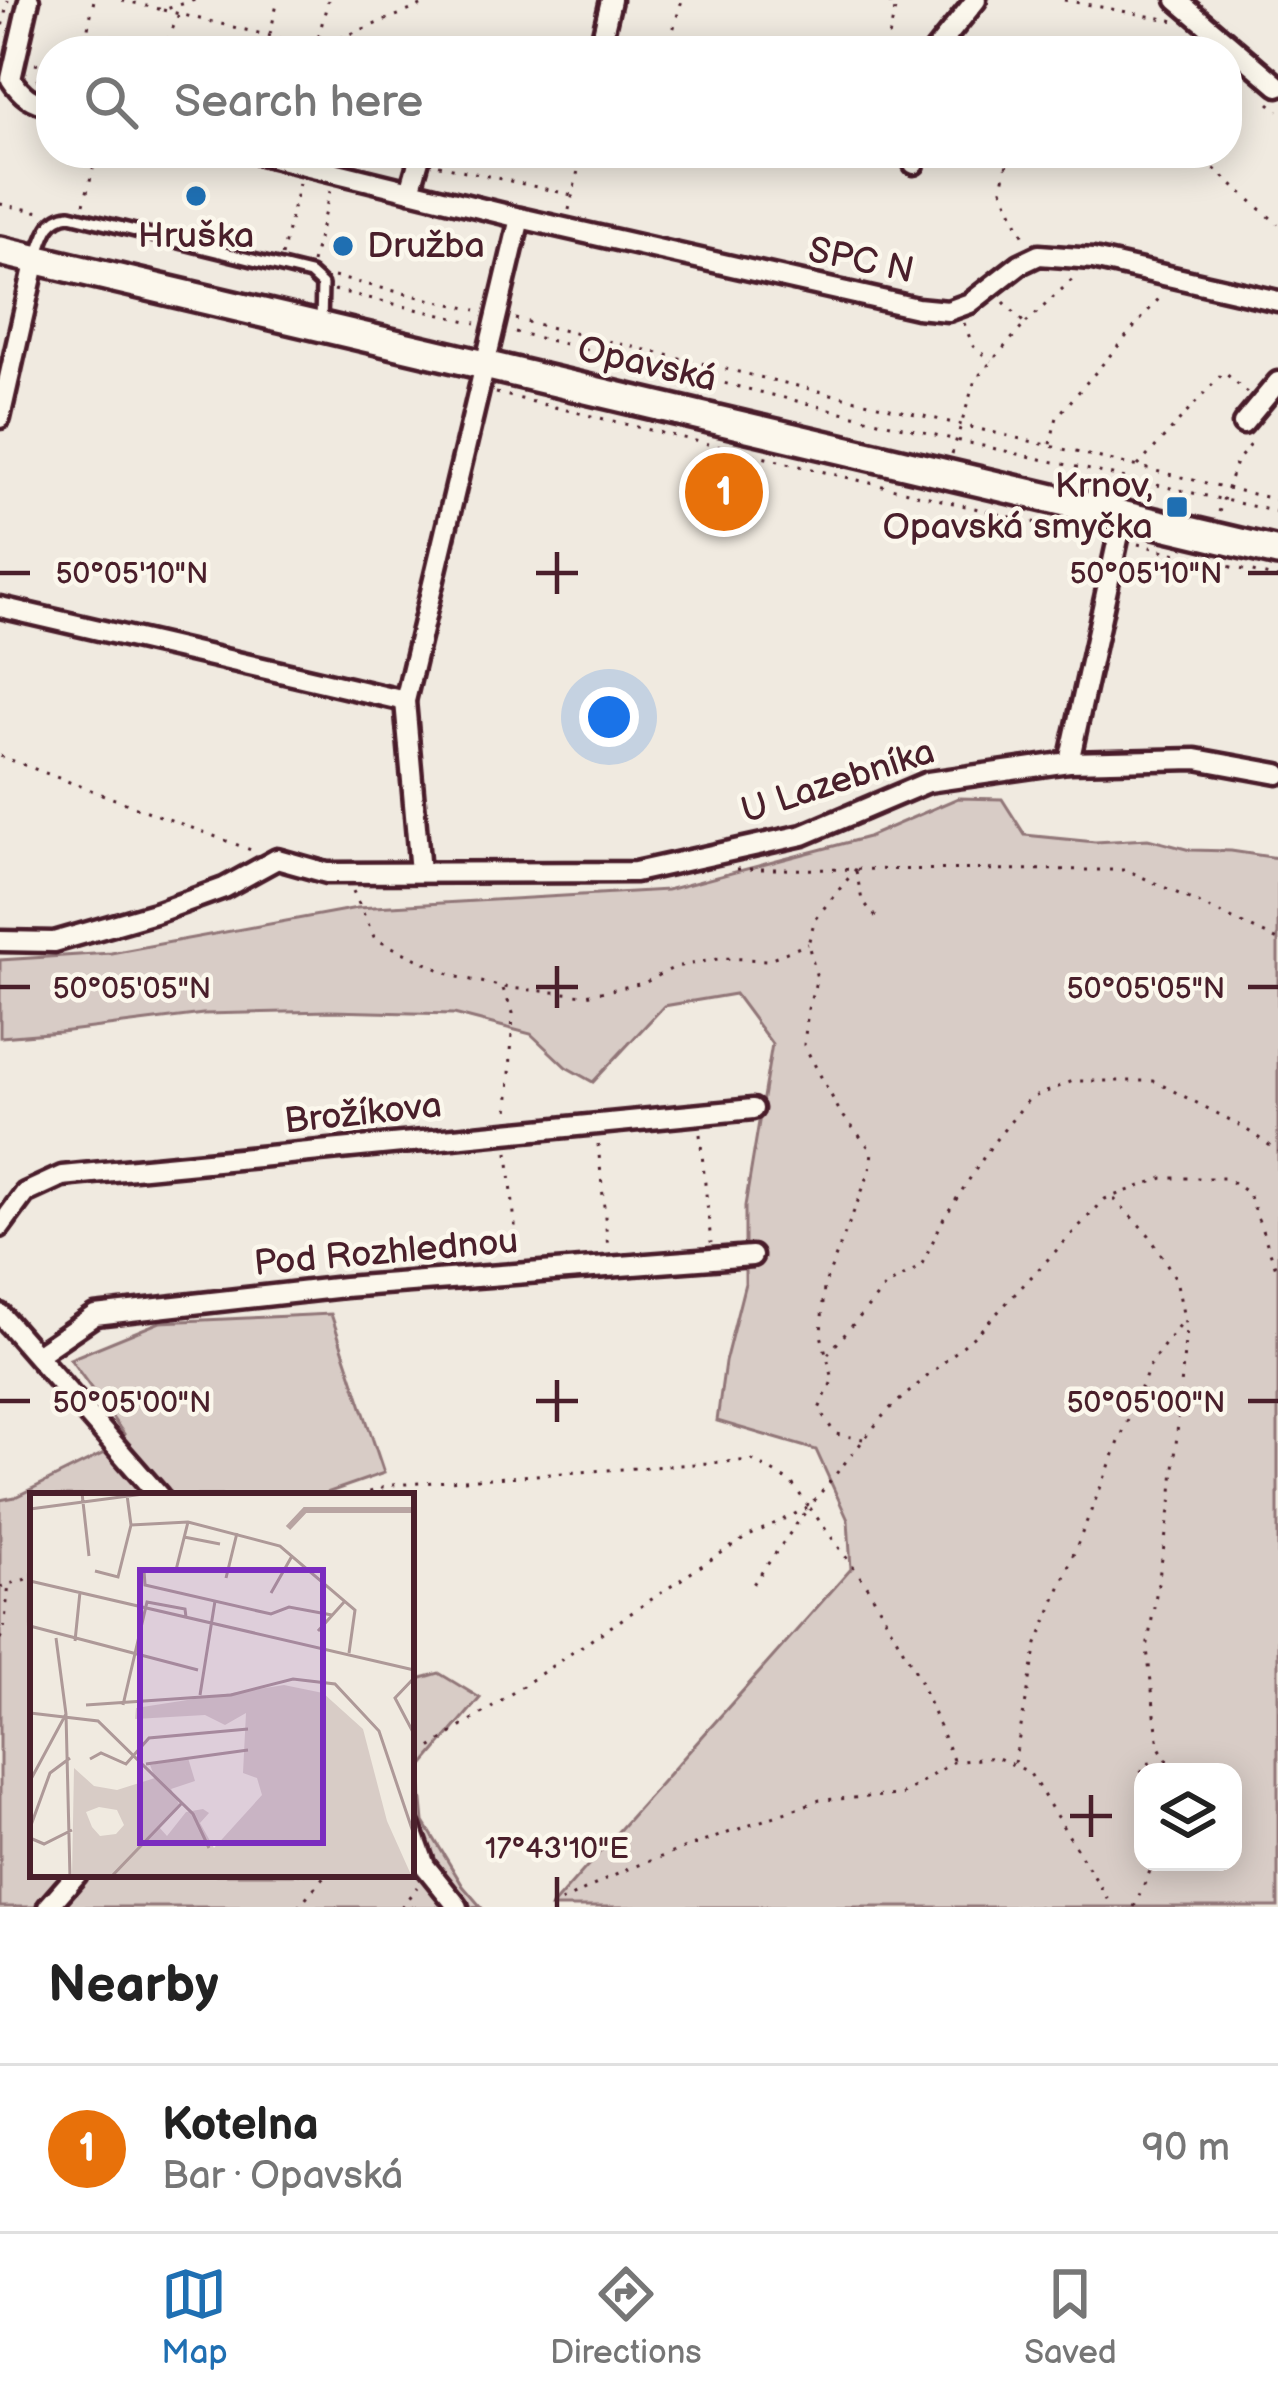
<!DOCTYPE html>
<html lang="en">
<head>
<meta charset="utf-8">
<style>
	body { margin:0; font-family:"Balsamiq Sans",sans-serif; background:#f2f2f2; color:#222 }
	.controls { position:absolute; right:36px; bottom:36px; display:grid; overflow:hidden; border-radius:24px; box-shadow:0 6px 30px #0003 }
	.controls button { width:108px; height:108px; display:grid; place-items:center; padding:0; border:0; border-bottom:3px solid #e0e0e0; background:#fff; color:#222; font:60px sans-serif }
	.you { position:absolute; left:609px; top:717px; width:42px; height:42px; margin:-30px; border:9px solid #fff; border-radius:50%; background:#1a73e8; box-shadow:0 0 0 18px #1a73e833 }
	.badge { display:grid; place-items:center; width:78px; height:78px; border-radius:50%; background:#1f6fb2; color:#fff; font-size:39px; font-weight:700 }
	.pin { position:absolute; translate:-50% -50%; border:6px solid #fff; box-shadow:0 3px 12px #0006 }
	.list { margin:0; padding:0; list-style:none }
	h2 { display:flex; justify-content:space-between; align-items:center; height:156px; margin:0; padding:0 48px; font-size:51px }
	h2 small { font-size:39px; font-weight:400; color:#767676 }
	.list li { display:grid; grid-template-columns:78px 1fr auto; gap:36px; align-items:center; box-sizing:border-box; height:168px; padding:0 48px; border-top:3px solid #e0e0e0 }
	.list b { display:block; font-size:45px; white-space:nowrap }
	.list p { margin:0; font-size:39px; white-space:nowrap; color:#767676 }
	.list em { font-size:39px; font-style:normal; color:#767676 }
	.icon { flex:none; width:66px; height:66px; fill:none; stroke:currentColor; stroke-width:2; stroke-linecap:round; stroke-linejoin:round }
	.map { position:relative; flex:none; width:1278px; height:1907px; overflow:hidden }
	.search { position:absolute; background:#fff; box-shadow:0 6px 30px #0003; left:36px; right:36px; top:36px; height:132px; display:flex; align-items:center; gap:30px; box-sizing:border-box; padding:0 42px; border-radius:48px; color:#767676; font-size:45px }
	.sheet { height:324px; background:#fff }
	nav { display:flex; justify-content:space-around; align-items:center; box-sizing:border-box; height:168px; border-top:3px solid #e0e0e0; background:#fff; font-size:33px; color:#767676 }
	nav a { display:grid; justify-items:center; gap:6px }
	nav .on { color:#1f6fb2 }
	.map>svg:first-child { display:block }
</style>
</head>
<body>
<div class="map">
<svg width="1278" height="1907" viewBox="0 0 1278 1907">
	<rect width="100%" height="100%" fill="#f0eae0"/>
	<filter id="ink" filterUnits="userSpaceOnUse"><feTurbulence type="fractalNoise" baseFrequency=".00833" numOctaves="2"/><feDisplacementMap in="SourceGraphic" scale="24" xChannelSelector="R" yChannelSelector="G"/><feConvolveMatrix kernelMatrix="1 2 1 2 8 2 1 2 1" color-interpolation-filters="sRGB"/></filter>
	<g filter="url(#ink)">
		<g fill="#d8ccc6" stroke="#917678" stroke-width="3" fill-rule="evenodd">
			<path d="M 958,798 L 1002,799 L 1025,835 L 1095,842 L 1148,839 L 1190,850 L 1231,851 L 1278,858 L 1278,1907 L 551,1907 L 851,1569 L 848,1520 L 816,1450 L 717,1421 L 725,1362 L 745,1283 L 745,1206 L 772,1044 L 735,994 L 664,1006 L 593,1082 L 566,1067 L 531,1034 L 454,1014 L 330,1011 L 203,1014 L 60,1032 L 0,1037 L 0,960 L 111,953 L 357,908 L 667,890 L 868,837 ZM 1143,1772 L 1233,1772 L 1233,1862 L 1143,1862 Z"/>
			<path d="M 331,1314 L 384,1473 L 318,1496 L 33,1496 L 33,1874 L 411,1874 L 411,1681 L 439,1673 L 480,1698 L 419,1770 L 424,1822 L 463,1886 L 481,1907 L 0,1907 L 0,1500 L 15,1497 L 102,1454 L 124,1434 L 70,1359 L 160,1322 Z"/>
		</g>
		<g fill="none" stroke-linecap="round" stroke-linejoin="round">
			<defs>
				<path id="service" d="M 38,254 C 44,237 48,217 70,215 L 310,274 L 322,285 L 321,322"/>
				<g id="minor">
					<path d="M 29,0 L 11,79 C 22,96 31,102 51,106"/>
					<path d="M 1177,0 L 1278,86"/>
					<path d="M 599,51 L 611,0"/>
					<path d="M 935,51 L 976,0"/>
					<path d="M 256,153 L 520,218 L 917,308 L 948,311 L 970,303 L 1020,264 L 1039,255 L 1093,259 L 1278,301"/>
					<path d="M 914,164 L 916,153"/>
					<path d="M 410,191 L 421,153"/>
					<path d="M 0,418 L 36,259"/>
					<path d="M 1243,424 L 1278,382"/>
					<path d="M 0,607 L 405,701"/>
					<path d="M 1069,762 L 1123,516"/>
					<path d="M 420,872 L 405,701 L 520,218"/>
					<path d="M 0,941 L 54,942 L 155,913 L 224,888 L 277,859 L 327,873 L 635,872 L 803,835 L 928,782 L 1069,762 L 1196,759 L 1278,774"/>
					<path d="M 0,1227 L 25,1193 L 62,1176 L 753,1109"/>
					<path d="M 0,1314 L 159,1496"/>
					<path d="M 38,1354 L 95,1315 L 344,1287 L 752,1256"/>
					<path d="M 411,1827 L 425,1866 L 458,1907"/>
					<path d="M 48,1907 L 77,1874"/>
				</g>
				<path id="secondary" d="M 0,251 L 1278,552"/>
			</defs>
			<use href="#service" stroke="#4a1f2b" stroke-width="18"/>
			<use href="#minor" stroke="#4a1f2b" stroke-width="27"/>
			<use href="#secondary" stroke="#4a1f2b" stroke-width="36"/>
			<g stroke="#4a1f2b" stroke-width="3" stroke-dasharray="3 9" stroke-linecap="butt">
				<path d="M 122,0 L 163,10 L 195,0"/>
				<path d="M 878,0 L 896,5 L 886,51"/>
				<path d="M 1064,0 L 1175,21"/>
				<path d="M 163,10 L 316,47 L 328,0"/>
				<path d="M 270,34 L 278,0"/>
				<path d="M 0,37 L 8,0"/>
				<path d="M 671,39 L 726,51"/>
				<path d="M 318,47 L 436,0"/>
				<path d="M 318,48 L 339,51"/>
				<path d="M 83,51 L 94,0"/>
				<path d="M 163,51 L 179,14"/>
				<path d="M 667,51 L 682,0"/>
				<path d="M 35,64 L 51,67"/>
				<path d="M 37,80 L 51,71"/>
				<path d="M 1269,103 L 1278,111"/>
				<path d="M 385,153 L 401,157"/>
				<path d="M 1009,153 L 1002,189 L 1025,239"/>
				<path d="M 1196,153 L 1278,224"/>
				<path d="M 439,165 L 572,195"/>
				<path d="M 0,204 L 45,213"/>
				<path d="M 84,204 L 97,153"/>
				<path d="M 569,210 L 582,153"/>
				<path d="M 282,256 L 299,183"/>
				<path d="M 312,263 L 330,191"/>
				<path d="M 334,277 L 476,310"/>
				<path d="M 334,290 L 476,323"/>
				<path d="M 515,319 L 1278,500"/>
				<path d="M 964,323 L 973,346 L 991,361"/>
				<path d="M 1026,323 L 1076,276"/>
				<path d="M 515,332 L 956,440 L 1278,512"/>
				<path d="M 496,393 L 1099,538"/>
				<path d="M 1050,444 L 1057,417 L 1162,295"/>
				<path d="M 952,454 L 975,380 L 1025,324 L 1004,302"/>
				<path d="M 1138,466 L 1224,372 L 1247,393"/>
				<path d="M 1219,512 L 1236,462 L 1254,441"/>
				<path d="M 1138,544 L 1204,561"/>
				<path d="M 1206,561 L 1278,578"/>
				<path d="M 0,756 L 251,850"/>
				<path d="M 737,869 L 1127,870 L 1278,940"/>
				<path d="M 856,869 L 815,919 L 808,944 L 817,978 L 808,1009 L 804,1045 L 840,1112 L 872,1151 L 870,1171 L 824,1286 L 821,1335 L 833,1379 L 819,1409 L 835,1434 L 863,1439"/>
				<path d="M 856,871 L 862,900 L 881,923"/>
				<path d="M 353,891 L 375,939 L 453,976 L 509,988 L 586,995 L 644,983 L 675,967 L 723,958 L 766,960 L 808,944"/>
				<path d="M 503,989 L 513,1013 L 508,1115"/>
				<path d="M 700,1134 L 711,1243"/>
				<path d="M 598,1144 L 608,1248"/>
				<path d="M 508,1152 L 518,1256"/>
				<path d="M 1114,1199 L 1149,1235 L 1176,1279 L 1186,1328 L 1171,1504 L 1147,1649 L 1159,1747 L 1174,1772"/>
				<path d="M 828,1354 L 885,1287 L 921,1266 L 944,1218 L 993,1143 L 1029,1099 L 1073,1081 L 1154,1081 L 1238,1124 L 1278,1151"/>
				<path d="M 358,1496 L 391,1485 L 752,1460 L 791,1482 L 809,1507 L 751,1587"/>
				<path d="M 810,1508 L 868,1587 L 918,1676 L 953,1760"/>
				<path d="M 0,1587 L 33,1577"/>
				<path d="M 0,1639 L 4,1631 L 9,1583"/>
				<path d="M 411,1761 L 707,1562 L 747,1537 L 809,1507 L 887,1411 L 979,1332 L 1105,1199 L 1163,1178 L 1227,1178 L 1249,1194 L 1278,1274"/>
				<path d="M 1014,1763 L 1037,1644 L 1151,1363 L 1182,1321"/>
				<path d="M 1143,1784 L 1140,1774 L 1146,1764 L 1155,1762 L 1164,1772"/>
				<path d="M 298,1907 L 326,1874"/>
				<path d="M 401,1907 L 417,1887"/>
				<path d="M 550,1907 L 630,1868 L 820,1800 L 901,1795 L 953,1762 L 996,1757 L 1029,1772 L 1113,1907"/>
				<path d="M 1025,1907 L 1040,1907"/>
				<path d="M 1134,1907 L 1154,1862"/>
			</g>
			<use href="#service" stroke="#fbf7ec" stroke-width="9"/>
			<use href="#minor" stroke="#fbf7ec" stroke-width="18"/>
			<use href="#secondary" stroke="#fbf7ec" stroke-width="27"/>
		</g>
	</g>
	<path fill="none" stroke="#4a1f2b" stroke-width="4.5" d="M 557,552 L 557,594M 0,573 L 30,573M 536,573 L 578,573M 1248,573 L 1278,573M 557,966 L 557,1008M 0,987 L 30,987M 536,987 L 578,987M 1248,987 L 1278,987M 557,1380 L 557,1422M 0,1401 L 30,1401M 536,1401 L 578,1401M 1248,1401 L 1278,1401M 1091,1795 L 1091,1837M 1070,1816 L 1112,1816M 557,1877 L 557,1907"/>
	<g fill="#1f6fb2" stroke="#fbf7ec" stroke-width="4.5">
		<circle cx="196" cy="196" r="12"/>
		<circle cx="343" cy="246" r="12"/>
		<rect x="1165" y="495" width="24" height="24" rx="6"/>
	</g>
	<g text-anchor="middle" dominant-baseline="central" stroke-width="9" stroke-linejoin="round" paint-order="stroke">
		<g font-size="36" fill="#4a1f2b" stroke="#fbf7ec">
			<text x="196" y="236">Hruška</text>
			<text x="367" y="246" text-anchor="start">Družba</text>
			<text x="1153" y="486" text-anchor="end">Krnov,<tspan x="1153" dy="41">Opavská smyčka</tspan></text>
		</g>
		<g font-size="36" fill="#4a1f2b" stroke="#fbf7ec">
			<text transform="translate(861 261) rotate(12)">SPC N</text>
			<text transform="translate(647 365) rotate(13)">Opavská</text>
			<text transform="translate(838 782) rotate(-18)">U Lazebníka</text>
			<text transform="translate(363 1114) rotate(-6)">Brožíkova</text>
			<text transform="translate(386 1253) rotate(-5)">Pod Rozhlednou</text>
		</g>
	</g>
	<g transform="translate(30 1493)">
		<rect width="384" height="384" fill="#f0eae0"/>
		<path d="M 254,192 L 293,200 L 333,236 L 357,328 L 382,384 L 42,384 L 44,275 L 64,293 L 87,297 L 125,285 L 120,272 L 158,265 L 165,288 L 141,296 L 149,311 L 129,334 L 137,343 L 156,319 L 173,316 L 179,320 L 170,330 L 184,355 L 232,302 L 227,285 L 213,280 L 216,220 L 195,232 L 175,222 L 105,226 L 106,215 ZM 69,314 L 87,317 L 94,332 L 86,341 L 70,343 L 62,334 L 56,319 Z" fill="#d8ccc6" fill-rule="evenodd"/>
		<path fill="none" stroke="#b8a4a2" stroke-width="6" d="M 258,35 L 275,17 L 384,17"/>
		<path fill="none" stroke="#ae9998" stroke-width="3" d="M 52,0 L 59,63M 0,16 L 121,0M 101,32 L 158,29 L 250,53 L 325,117 L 319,160M 154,44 L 190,51M 114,77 L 115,92 L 241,121 L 259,114 L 302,122M 146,77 L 158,29M 65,78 L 88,84 L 101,32 L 97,2M 196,85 L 207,40M 0,88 L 384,177M 241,100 L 262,63M 0,133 L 168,177M 288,138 L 315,108M 45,148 L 50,99M 384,185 L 365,205 L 384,241M 170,202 L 185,108M 56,212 L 201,202 L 263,186 L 305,191 L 349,238 L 384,342M 93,212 L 117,109 L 155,116 L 156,124M 0,220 L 68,228 L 163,321 L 179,355M 36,221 L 40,384M 60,266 L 71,260 L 96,271 L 119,245 L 218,236M 116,271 L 218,257M 0,288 L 36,221 L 26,145M 0,335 L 20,280 L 40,265M 0,345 L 14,351 L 42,337M 81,384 L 151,311"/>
		<path fill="#7b2cbf" fill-opacity="0.15" stroke="#7b2cbf" stroke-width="6" d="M 110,77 L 293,77 L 293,350 L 110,350 Z"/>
		<rect width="384" height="384" fill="none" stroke="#4a1f2b" stroke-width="6"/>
	</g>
	<g font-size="30" text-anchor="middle" fill="#4a1f2b" stroke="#fbf7ec" stroke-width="9" stroke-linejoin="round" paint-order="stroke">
		<text x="132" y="583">50°05'10"N</text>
		<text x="1146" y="583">50°05'10"N</text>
		<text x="132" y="998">50°05'05"N</text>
		<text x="1146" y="998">50°05'05"N</text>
		<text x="132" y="1412">50°05'00"N</text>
		<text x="1146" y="1412">50°05'00"N</text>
		<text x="557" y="1858">17°43'10"E</text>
	</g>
</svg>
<div class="controls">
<button><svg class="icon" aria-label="layers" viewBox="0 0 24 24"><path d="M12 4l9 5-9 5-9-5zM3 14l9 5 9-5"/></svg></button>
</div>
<div class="you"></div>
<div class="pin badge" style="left:724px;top:492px;background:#e8710a">1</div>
<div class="search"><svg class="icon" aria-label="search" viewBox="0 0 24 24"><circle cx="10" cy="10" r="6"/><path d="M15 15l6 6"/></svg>Search here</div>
</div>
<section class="sheet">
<h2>Nearby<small></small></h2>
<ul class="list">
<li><span class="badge" style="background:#e8710a">1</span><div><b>Kotelna</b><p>Bar · Opavská</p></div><em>90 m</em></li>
</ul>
</section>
<nav>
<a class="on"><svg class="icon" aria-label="map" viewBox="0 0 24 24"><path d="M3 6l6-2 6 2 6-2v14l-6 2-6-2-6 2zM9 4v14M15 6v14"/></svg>Map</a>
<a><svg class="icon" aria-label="directions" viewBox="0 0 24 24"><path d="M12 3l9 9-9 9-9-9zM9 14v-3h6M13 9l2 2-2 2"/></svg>Directions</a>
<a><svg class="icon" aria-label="saved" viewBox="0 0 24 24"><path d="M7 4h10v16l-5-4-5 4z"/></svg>Saved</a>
</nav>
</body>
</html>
